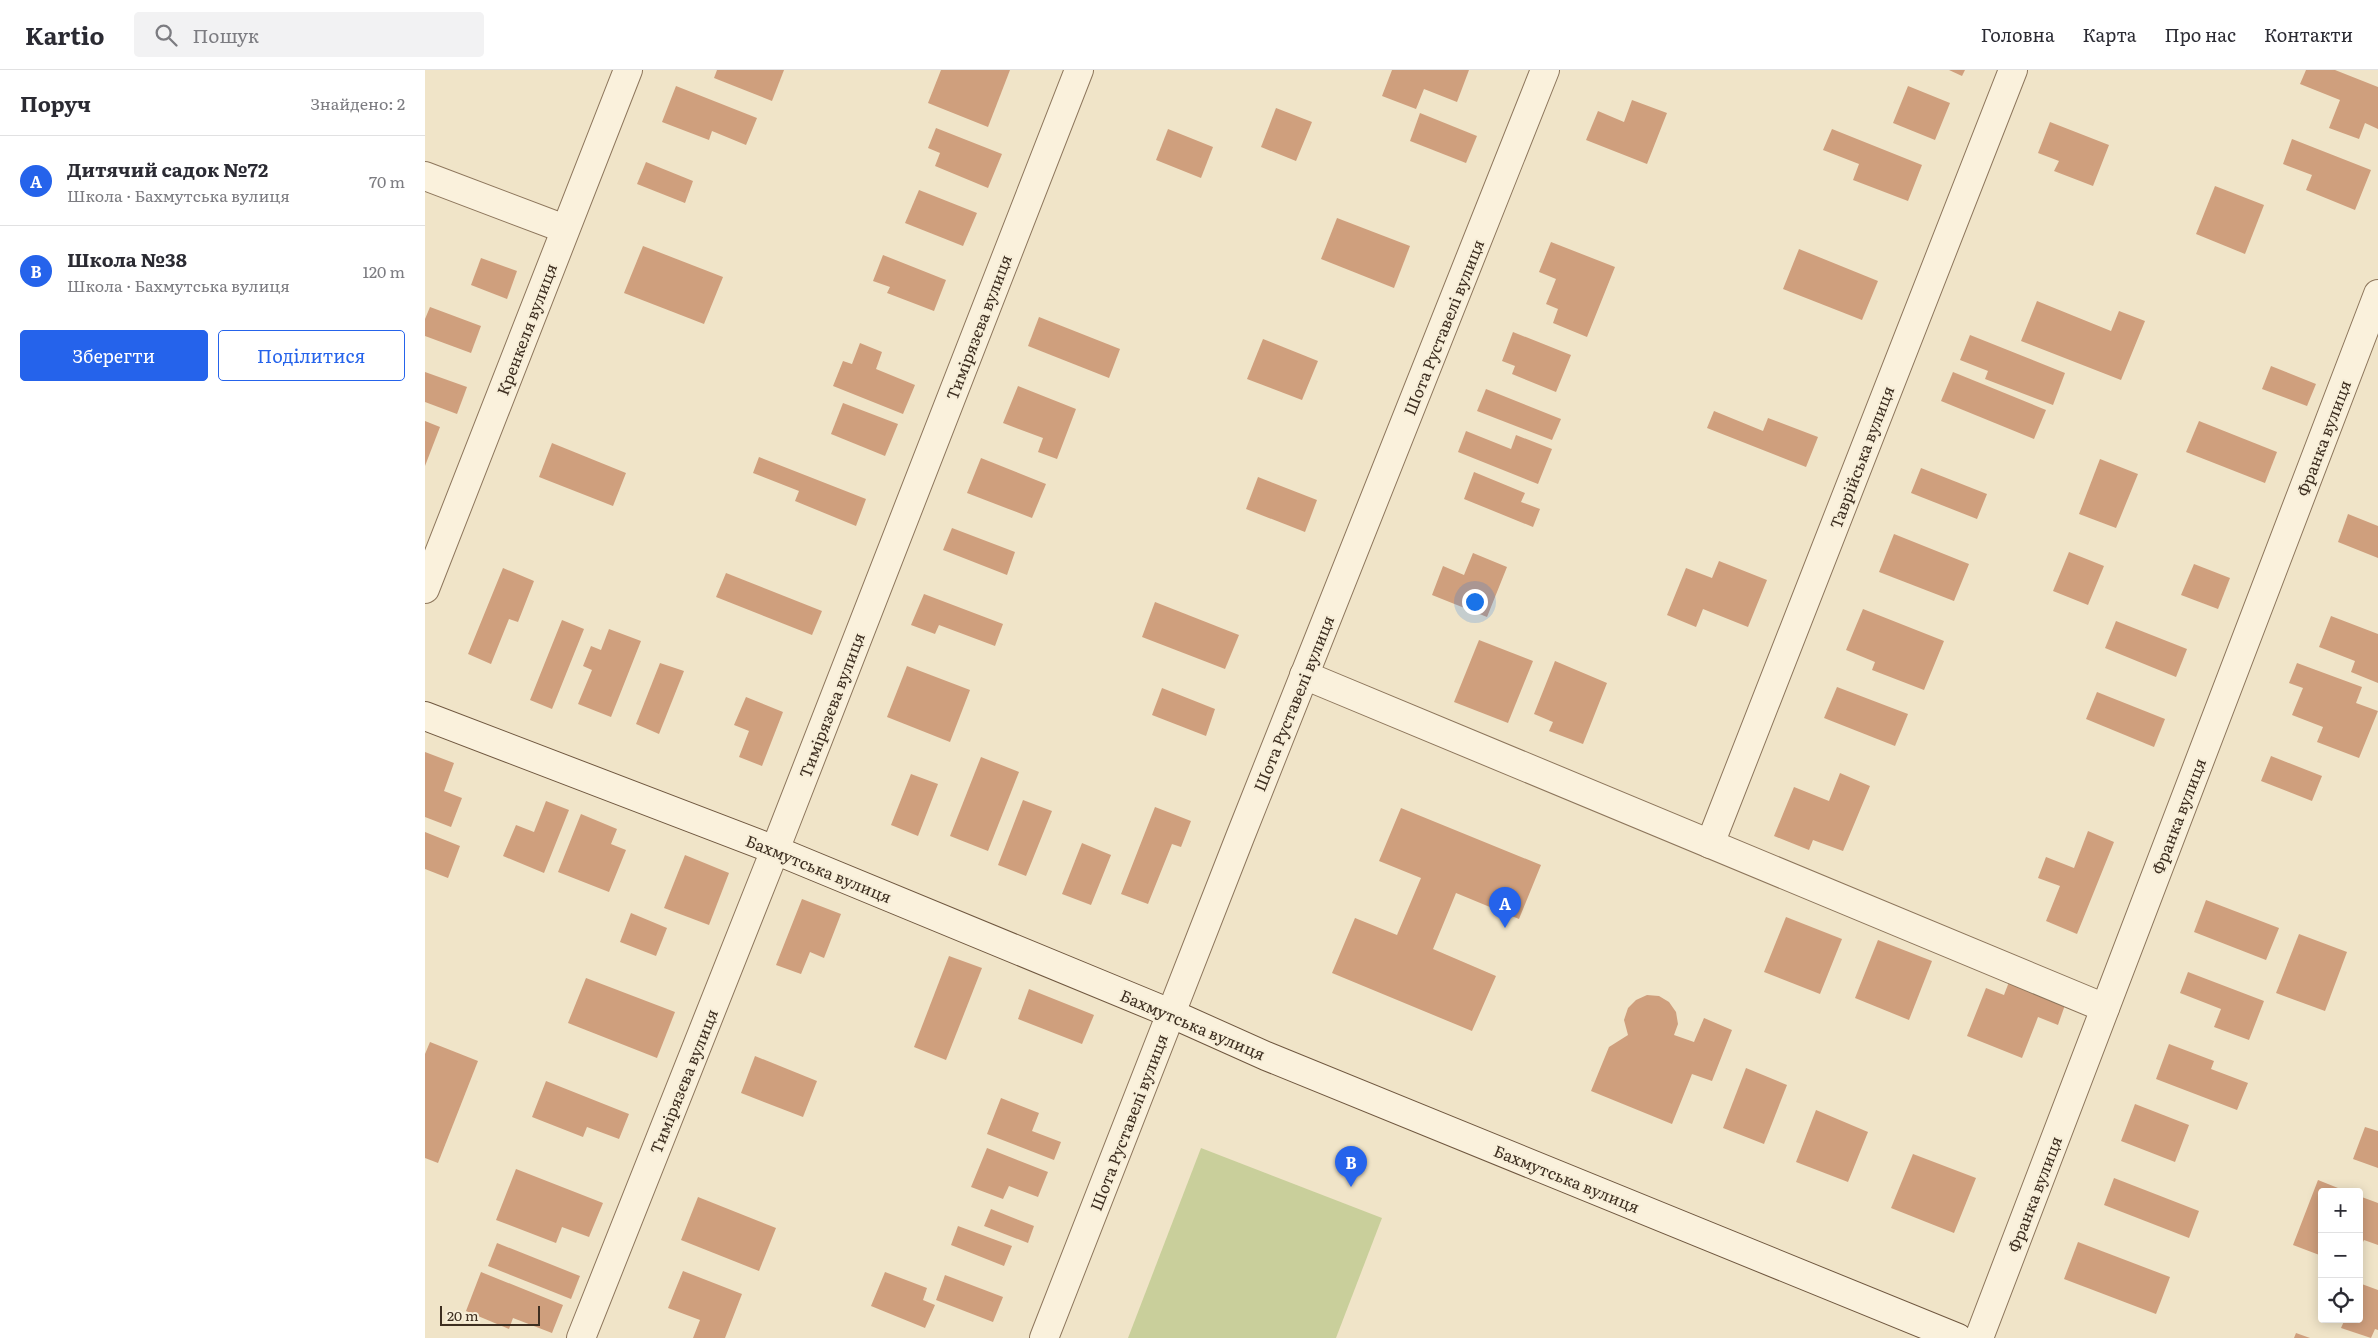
<!DOCTYPE html>
<html lang="uk">
<head>
<meta charset="utf-8">
<style>
	body { margin:0; font-family:Literata,serif; background:#f2f2f3; color:#2b2b33 }
	.controls { position:absolute; right:15px; bottom:15px; display:grid; overflow:hidden; border-radius:5px; box-shadow:0 2px 12px #0003 }
	.controls button { width:45px; height:45px; display:grid; place-items:center; padding:0; border:0; border-bottom:1px solid #e1e1e2; background:#fff; color:#2b2b33; font:25px sans-serif }
	.scale { position:absolute; left:15px; bottom:12px; width:100px; box-sizing:border-box; padding-left:5px; border:2px solid #3d2e20; border-top:0; font-size:14px; line-height:18px; white-space:nowrap; color:#3d2e20; -webkit-text-stroke:4px #f7eed8; paint-order:stroke }
	.you { position:absolute; left:1049px; top:531px; width:18px; height:18px; margin:-12px; border:4px solid #fff; border-radius:50%; background:#1a73e8; box-shadow:0 0 0 8px #1a73e833 }
	.badge { display:grid; place-items:center; width:32px; height:32px; border-radius:50%; background:#2563eb; color:#fff; font-size:16px; font-weight:700 }
	.pin { position:absolute; translate:-50% -41px; filter:drop-shadow(0 1px 2px #0008) }
	.pin::after { content:''; position:absolute; top:26px; width:18px; height:15px; background:inherit; clip-path:polygon(0 0,100% 0,50% 100%) }
	.list { margin:0; padding:0; list-style:none }
	h2 { display:flex; justify-content:space-between; align-items:center; height:65px; margin:0; padding:0 20px; font-size:21px }
	h2 small { font-size:16px; font-weight:400; color:#7c7c81 }
	.list li { display:grid; grid-template-columns:32px 1fr auto; gap:15px; align-items:center; box-sizing:border-box; height:90px; padding:0 20px; border-top:1px solid #e1e1e2 }
	.list b { display:block; font-size:19px; white-space:nowrap }
	.list p { margin:0; font-size:16px; white-space:nowrap; color:#7c7c81 }
	.list em { font-size:16px; font-style:normal; color:#7c7c81 }
	.actions { display:flex; gap:10px; padding:15px 20px }
	.actions a { flex:1; padding:11px 0; border:1px solid #2563eb; border-radius:5px; text-align:center; font-size:18px; color:#2563eb }
	.actions .main { background:#2563eb; color:#fff }
	.icon { flex:none; width:28px; height:28px; fill:none; stroke:currentColor; stroke-width:2; stroke-linecap:round; stroke-linejoin:round }
	.map { position:relative; flex:none; width:1953px; height:1268px; overflow:hidden }
	header { display:flex; align-items:center; gap:30px; box-sizing:border-box; height:70px; padding:0 25px; background:#fff; border-bottom:1px solid #e1e1e2 }
	header strong { font-size:24px }
	nav { display:flex; gap:28px; margin-inline-start:auto; font-size:18px }
	.search { width:350px; height:45px; background:#f2f2f3; display:flex; align-items:center; gap:12px; box-sizing:border-box; padding:0 18px; border-radius:5px; color:#7c7c81; font-size:19px }
	main { display:flex }
	aside { flex:1; background:#fff }
	.map>svg:first-child { display:block }
</style>
</head>
<body>
<header>
<strong>Kartio</strong>
<div class="search"><svg class="icon" aria-label="search" viewBox="0 0 24 24"><circle cx="10" cy="10" r="6"/><path d="M15 15l6 6"/></svg>Пошук</div>
<nav><a>Головна</a><a>Карта</a><a>Про нас</a><a>Контакти</a></nav>
</header>
<main>
<aside>
<h2>Поруч<small>Знайдено: 2</small></h2>
<ul class="list">
<li><span class="badge">A</span><div><b>Дитячий садок №72</b><p>Школа · Бахмутська вулиця</p></div><em>70 m</em></li>
<li><span class="badge">B</span><div><b>Школа №38</b><p>Школа · Бахмутська вулиця</p></div><em>120 m</em></li>
</ul>
<div class="actions"><a class="main">Зберегти</a><a>Поділитися</a></div>
</aside>
<div class="map">
<svg width="1953" height="1268" viewBox="0 0 1953 1268">
	<rect width="100%" height="100%" fill="#f0e4c8"/>
	<path fill="#c9cf9b" d="M 776,1078 L 957,1148 L 911,1268 L 703,1268 Z"/>
	<g fill="#cf9f7d">
		<path d="M 292,0 L 359,0 L 347,31 L 289,8 Z"/>
		<path d="M 516,0 L 585,0 L 563,57 L 503,33 Z"/>
		<path d="M 967,0 L 1044,0 L 1032,32 L 999,19 L 991,39 L 957,26 Z"/>
		<path d="M 1524,0 L 1540,0 L 1537,6 Z"/>
		<path d="M 1881,0 L 1910,0 L 1953,17 L 1953,59 L 1940,53 L 1934,69 L 1904,58 L 1915,30 L 1875,14 Z"/>
		<path d="M 251,16 L 332,48 L 321,75 L 287,61 L 284,70 L 237,52 Z"/>
		<path d="M 1483,16 L 1525,33 L 1510,70 L 1468,53 Z"/>
		<path d="M 1207,30 L 1242,43 L 1222,94 L 1161,70 L 1173,41 L 1199,52 Z"/>
		<path d="M 851,38 L 887,52 L 871,91 L 836,77 Z"/>
		<path d="M 995,43 L 1052,66 L 1041,93 L 985,71 Z"/>
		<path d="M 1625,52 L 1684,75 L 1668,116 L 1629,101 L 1634,91 L 1613,83 Z"/>
		<path d="M 511,58 L 577,84 L 563,118 L 510,96 L 515,83 L 503,78 Z"/>
		<path d="M 743,59 L 788,77 L 776,108 L 731,90 Z"/>
		<path d="M 1407,59 L 1497,95 L 1483,131 L 1428,110 L 1434,94 L 1398,80 Z"/>
		<path d="M 1867,69 L 1946,100 L 1930,140 L 1881,120 L 1887,105 L 1858,94 Z"/>
		<path d="M 221,92 L 268,111 L 260,133 L 212,114 Z"/>
		<path d="M 1790,116 L 1839,135 L 1820,184 L 1771,164 Z"/>
		<path d="M 494,120 L 552,143 L 538,176 L 480,153 Z"/>
		<path d="M 912,148 L 985,176 L 969,218 L 896,189 Z"/>
		<path d="M 1126,172 L 1190,197 L 1162,267 L 1128,253 L 1133,239 L 1121,234 L 1131,209 L 1114,202 Z"/>
		<path d="M 218,176 L 298,207 L 279,254 L 199,223 Z"/>
		<path d="M 1374,179 L 1453,211 L 1437,250 L 1358,219 Z"/>
		<path d="M 458,185 L 521,210 L 509,241 L 462,223 L 465,217 L 448,211 Z"/>
		<path d="M 56,188 L 92,201 L 82,229 L 46,215 Z"/>
		<path d="M 1612,231 L 1686,261 L 1694,241 L 1720,251 L 1696,310 L 1596,271 Z"/>
		<path d="M 5,237 L 56,256 L 46,283 L 0,266 L 0,249 Z"/>
		<path d="M 614,247 L 695,279 L 684,308 L 603,276 Z"/>
		<path d="M 1088,262 L 1146,285 L 1131,322 L 1087,304 L 1090,296 L 1077,291 Z"/>
		<path d="M 1545,265 L 1640,303 L 1628,335 L 1560,309 L 1563,301 L 1535,290 Z"/>
		<path d="M 838,269 L 893,291 L 877,330 L 822,309 Z"/>
		<path d="M 435,273 L 457,282 L 451,299 L 490,315 L 478,344 L 408,316 L 418,291 L 427,294 Z"/>
		<path d="M 1846,296 L 1891,314 L 1882,336 L 1837,319 Z"/>
		<path d="M 0,302 L 42,317 L 32,344 L 0,332 Z"/>
		<path d="M 1528,302 L 1621,340 L 1609,369 L 1516,331 Z"/>
		<path d="M 593,316 L 651,339 L 632,389 L 613,382 L 618,368 L 578,353 Z"/>
		<path d="M 1061,319 L 1136,349 L 1127,370 L 1052,341 Z"/>
		<path d="M 418,333 L 473,354 L 460,386 L 406,364 Z"/>
		<path d="M 1289,341 L 1338,361 L 1343,348 L 1393,367 L 1381,397 L 1282,358 Z"/>
		<path d="M 0,351 L 15,357 L 0,396 Z"/>
		<path d="M 1774,351 L 1852,382 L 1840,413 L 1761,382 Z"/>
		<path d="M 1041,361 L 1086,379 L 1091,365 L 1127,379 L 1113,414 L 1033,382 Z"/>
		<path d="M 127,373 L 201,403 L 188,436 L 114,407 Z"/>
		<path d="M 334,387 L 441,429 L 431,456 L 370,431 L 374,421 L 328,403 Z"/>
		<path d="M 556,388 L 621,414 L 607,448 L 542,423 Z"/>
		<path d="M 1675,389 L 1713,404 L 1691,458 L 1654,444 Z"/>
		<path d="M 1496,398 L 1562,424 L 1552,449 L 1486,423 Z"/>
		<path d="M 1049,402 L 1100,423 L 1096,432 L 1115,439 L 1108,457 L 1039,429 Z"/>
		<path d="M 833,407 L 892,430 L 880,462 L 821,439 Z"/>
		<path d="M 1923,444 L 1953,456 L 1953,488 L 1913,472 Z"/>
		<path d="M 527,458 L 590,482 L 582,505 L 518,480 Z"/>
		<path d="M 1469,464 L 1544,494 L 1529,531 L 1454,502 Z"/>
		<path d="M 1644,482 L 1679,496 L 1663,535 L 1628,521 Z"/>
		<path d="M 1048,483 L 1082,497 L 1062,547 L 1007,525 L 1018,496 L 1039,505 Z"/>
		<path d="M 1294,491 L 1342,510 L 1323,557 L 1278,539 L 1271,557 L 1242,545 L 1261,498 L 1287,508 Z"/>
		<path d="M 1769,494 L 1805,508 L 1793,539 L 1756,525 Z"/>
		<path d="M 78,498 L 109,511 L 93,552 L 84,549 L 66,594 L 43,584 Z"/>
		<path d="M 301,503 L 397,541 L 387,565 L 291,527 Z"/>
		<path d="M 499,524 L 578,554 L 570,576 L 514,555 L 510,564 L 486,555 Z"/>
		<path d="M 730,532 L 814,565 L 800,599 L 717,567 Z"/>
		<path d="M 1438,539 L 1519,571 L 1499,620 L 1447,600 L 1450,592 L 1421,580 Z"/>
		<path d="M 1906,546 L 1953,564 L 1953,613 L 1926,602 L 1930,591 L 1894,577 Z"/>
		<path d="M 137,550 L 159,559 L 127,639 L 105,630 Z"/>
		<path d="M 1691,551 L 1762,579 L 1751,607 L 1680,578 Z"/>
		<path d="M 184,559 L 216,571 L 186,647 L 153,634 L 167,600 L 158,596 L 166,576 L 176,580 Z"/>
		<path d="M 1054,570 L 1108,591 L 1083,653 L 1029,632 Z"/>
		<path d="M 1130,591 L 1182,613 L 1158,674 L 1124,661 L 1128,652 L 1109,644 Z"/>
		<path d="M 235,593 L 259,601 L 234,664 L 211,654 Z"/>
		<path d="M 1872,593 L 1937,617 L 1931,633 L 1953,641 L 1934,688 L 1892,672 L 1898,657 L 1867,645 L 1878,618 L 1864,613 Z"/>
		<path d="M 482,596 L 545,620 L 525,672 L 462,647 Z"/>
		<path d="M 1412,617 L 1483,644 L 1470,676 L 1399,648 Z"/>
		<path d="M 737,618 L 790,639 L 781,666 L 727,645 Z"/>
		<path d="M 1672,622 L 1740,649 L 1729,677 L 1661,649 Z"/>
		<path d="M 321,627 L 358,642 L 337,696 L 314,687 L 324,661 L 309,655 Z"/>
		<path d="M 0,682 L 29,693 L 19,721 L 37,728 L 26,757 L 0,747 Z"/>
		<path d="M 1846,686 L 1897,706 L 1887,731 L 1836,711 Z"/>
		<path d="M 556,687 L 594,702 L 563,781 L 525,766 Z"/>
		<path d="M 1415,703 L 1445,716 L 1418,781 L 1388,770 L 1384,780 L 1349,766 L 1369,717 L 1404,731 Z"/>
		<path d="M 486,704 L 513,714 L 493,766 L 466,755 Z"/>
		<path d="M 598,730 L 627,741 L 601,806 L 573,795 Z"/>
		<path d="M 121,731 L 144,740 L 119,803 L 78,786 L 91,755 L 109,762 Z"/>
		<path d="M 730,737 L 766,751 L 756,777 L 747,774 L 723,834 L 696,824 Z"/>
		<path d="M 976,738 L 1116,795 L 1094,849 L 1031,823 L 1008,879 L 1071,906 L 1047,961 L 907,903 L 930,848 L 972,865 L 996,808 L 954,791 Z"/>
		<path d="M 156,744 L 192,759 L 186,774 L 201,780 L 184,822 L 133,802 Z"/>
		<path d="M 1663,761 L 1689,772 L 1652,864 L 1621,851 L 1635,816 L 1613,808 L 1621,787 L 1649,798 Z"/>
		<path d="M 0,762 L 35,776 L 23,808 L 0,799 Z"/>
		<path d="M 657,773 L 686,785 L 666,835 L 637,824 Z"/>
		<path d="M 260,785 L 304,803 L 284,855 L 239,838 Z"/>
		<path d="M 377,829 L 416,844 L 399,888 L 385,882 L 376,904 L 351,895 Z"/>
		<path d="M 1781,830 L 1854,858 L 1841,890 L 1769,862 Z"/>
		<path d="M 206,843 L 242,858 L 231,886 L 195,872 Z"/>
		<path d="M 1361,847 L 1417,869 L 1395,924 L 1339,902 Z"/>
		<path d="M 1874,864 L 1922,882 L 1900,941 L 1851,923 Z"/>
		<path d="M 1453,870 L 1507,891 L 1484,950 L 1430,928 Z"/>
		<path d="M 524,886 L 557,898 L 521,990 L 489,977 Z"/>
		<path d="M 1763,902 L 1839,931 L 1824,970 L 1789,957 L 1796,939 L 1755,923 Z"/>
		<path d="M 161,908 L 250,942 L 232,988 L 143,953 Z"/>
		<path d="M 1584,912 L 1640,935 L 1633,955 L 1613,947 L 1597,988 L 1542,966 L 1561,918 L 1579,925 Z"/>
		<path d="M 604,919 L 669,945 L 657,974 L 593,949 Z"/>
		<path d="M 1222,925 L 1234,926 L 1244,932 L 1251,942 L 1253,954 L 1249,965 L 1269,972 L 1279,948 L 1307,960 L 1287,1011 L 1267,1004 L 1247,1054 L 1166,1021 L 1184,977 L 1203,965 L 1199,950 L 1203,938 L 1211,930 Z"/>
		<path d="M 5,972 L 53,991 L 13,1093 L 0,1088 L 0,984 Z"/>
		<path d="M 1744,974 L 1789,991 L 1786,999 L 1823,1013 L 1812,1040 L 1731,1009 Z"/>
		<path d="M 330,986 L 392,1011 L 378,1047 L 316,1023 Z"/>
		<path d="M 1321,998 L 1362,1015 L 1339,1074 L 1298,1058 Z"/>
		<path d="M 121,1011 L 204,1044 L 194,1069 L 162,1057 L 158,1067 L 107,1047 Z"/>
		<path d="M 576,1028 L 614,1043 L 607,1061 L 636,1072 L 629,1090 L 562,1064 Z"/>
		<path d="M 1710,1034 L 1764,1055 L 1750,1092 L 1696,1071 Z"/>
		<path d="M 1391,1040 L 1443,1062 L 1423,1112 L 1371,1092 Z"/>
		<path d="M 1940,1057 L 1953,1061 L 1953,1098 L 1928,1089 Z"/>
		<path d="M 562,1078 L 623,1102 L 613,1127 L 584,1116 L 578,1129 L 546,1117 Z"/>
		<path d="M 1488,1084 L 1551,1108 L 1529,1163 L 1466,1138 Z"/>
		<path d="M 91,1099 L 178,1133 L 164,1167 L 137,1157 L 131,1173 L 71,1150 Z"/>
		<path d="M 1689,1108 L 1774,1141 L 1764,1168 L 1679,1135 Z"/>
		<path d="M 1893,1110 L 1923,1122 L 1897,1122 L 1897,1186 L 1868,1175 Z"/>
		<path d="M 1934,1126 L 1953,1133 L 1953,1175 L 1939,1170 L 1934,1180 Z"/>
		<path d="M 273,1127 L 351,1158 L 334,1201 L 256,1170 Z"/>
		<path d="M 566,1139 L 609,1156 L 603,1173 L 559,1156 Z"/>
		<path d="M 533,1156 L 587,1176 L 579,1196 L 526,1175 Z"/>
		<path d="M 1653,1172 L 1745,1207 L 1731,1244 L 1639,1209 Z"/>
		<path d="M 72,1173 L 155,1206 L 146,1229 L 63,1196 Z"/>
		<path d="M 258,1201 L 317,1224 L 300,1268 L 268,1268 L 275,1250 L 243,1238 Z"/>
		<path d="M 56,1202 L 138,1235 L 127,1263 L 88,1248 L 84,1259 L 41,1241 Z"/>
		<path d="M 460,1202 L 502,1218 L 498,1230 L 510,1235 L 500,1258 L 446,1236 Z"/>
		<path d="M 520,1205 L 578,1227 L 568,1252 L 511,1230 Z"/>
		<path d="M 1934,1213 L 1953,1220 L 1953,1260 L 1950,1259 L 1946,1268 L 1916,1258 L 1920,1249 L 1934,1249 Z"/>
		<path d="M 1871,1263 L 1885,1268 L 1869,1268 Z"/>
	</g>
	<g fill="none" stroke-linecap="round" stroke-linejoin="round">
		<defs>
			<g id="street">
				<path d="M 0,106 L 140,159"/>
				<path d="M 0,519 L 203,0"/>
				<path d="M 879,605 L 1680,938"/>
				<path d="M 1285,774 L 1588,0"/>
				<path d="M 156,1268 L 350,780 L 654,0"/>
				<path d="M 619,1268 L 815,767 L 1120,0"/>
				<path d="M 1554,1268 L 1953,224"/>
			</g>
			<path id="secondary" d="M 0,646 L 350,780 L 745,943 L 841,986 L 1533,1268"/>
		</defs>
		<use href="#street" stroke="#8d765c" stroke-width="30"/>
		<use href="#secondary" stroke="#6f573f" stroke-width="30"/>
		<use href="#street" stroke="#faf1dc" stroke-width="28"/>
		<use href="#secondary" stroke="#faf1dc" stroke-width="28"/>
	</g>
	<g text-anchor="middle" dominant-baseline="central" stroke-width="4" stroke-linejoin="round" paint-order="stroke">
		<g font-size="16" fill="#3d2e20" stroke="#f7eed8">
			<text transform="translate(553 257) rotate(-69)">Тимірязєва вулиця</text>
			<text transform="translate(1018 257) rotate(-68)">Шота Руставелі вулиця</text>
			<text transform="translate(101 259) rotate(-69)">Кренкеля вулиця</text>
			<text transform="translate(1898 368) rotate(-69)">Франка вулиця</text>
			<text transform="translate(1436 387) rotate(-69)">Таврійська вулиця</text>
			<text transform="translate(868 633) rotate(-68)">Шота Руставелі вулиця</text>
			<text transform="translate(406 635) rotate(-69)">Тимірязєва вулиця</text>
			<text transform="translate(1753 746) rotate(-69)">Франка вулиця</text>
			<text transform="translate(394 798) rotate(22)">Бахмутська вулиця</text>
			<text transform="translate(768 954) rotate(23)">Бахмутська вулиця</text>
			<text transform="translate(258 1011) rotate(-68)">Тимірязєва вулиця</text>
			<text transform="translate(703 1052) rotate(-69)">Шота Руставелі вулиця</text>
			<text transform="translate(1142 1108) rotate(22)">Бахмутська вулиця</text>
			<text transform="translate(1609 1124) rotate(-69)">Франка вулиця</text>
		</g>
	</g>
</svg>
<div class="controls">
<button>+</button>
<button>−</button>
<button><svg class="icon" aria-label="locate" viewBox="0 0 24 24"><circle cx="12" cy="12" r="6"/><path d="M12 2v4M12 18v4M2 12h4M18 12h4"/></svg></button>
</div>
<div class="scale">20 m</div>
<div class="you"></div>
<div class="pin badge" style="left:1080px;top:858px">A</div>
<div class="pin badge" style="left:926px;top:1117px">B</div>
</div>
</main>
</body>
</html>
